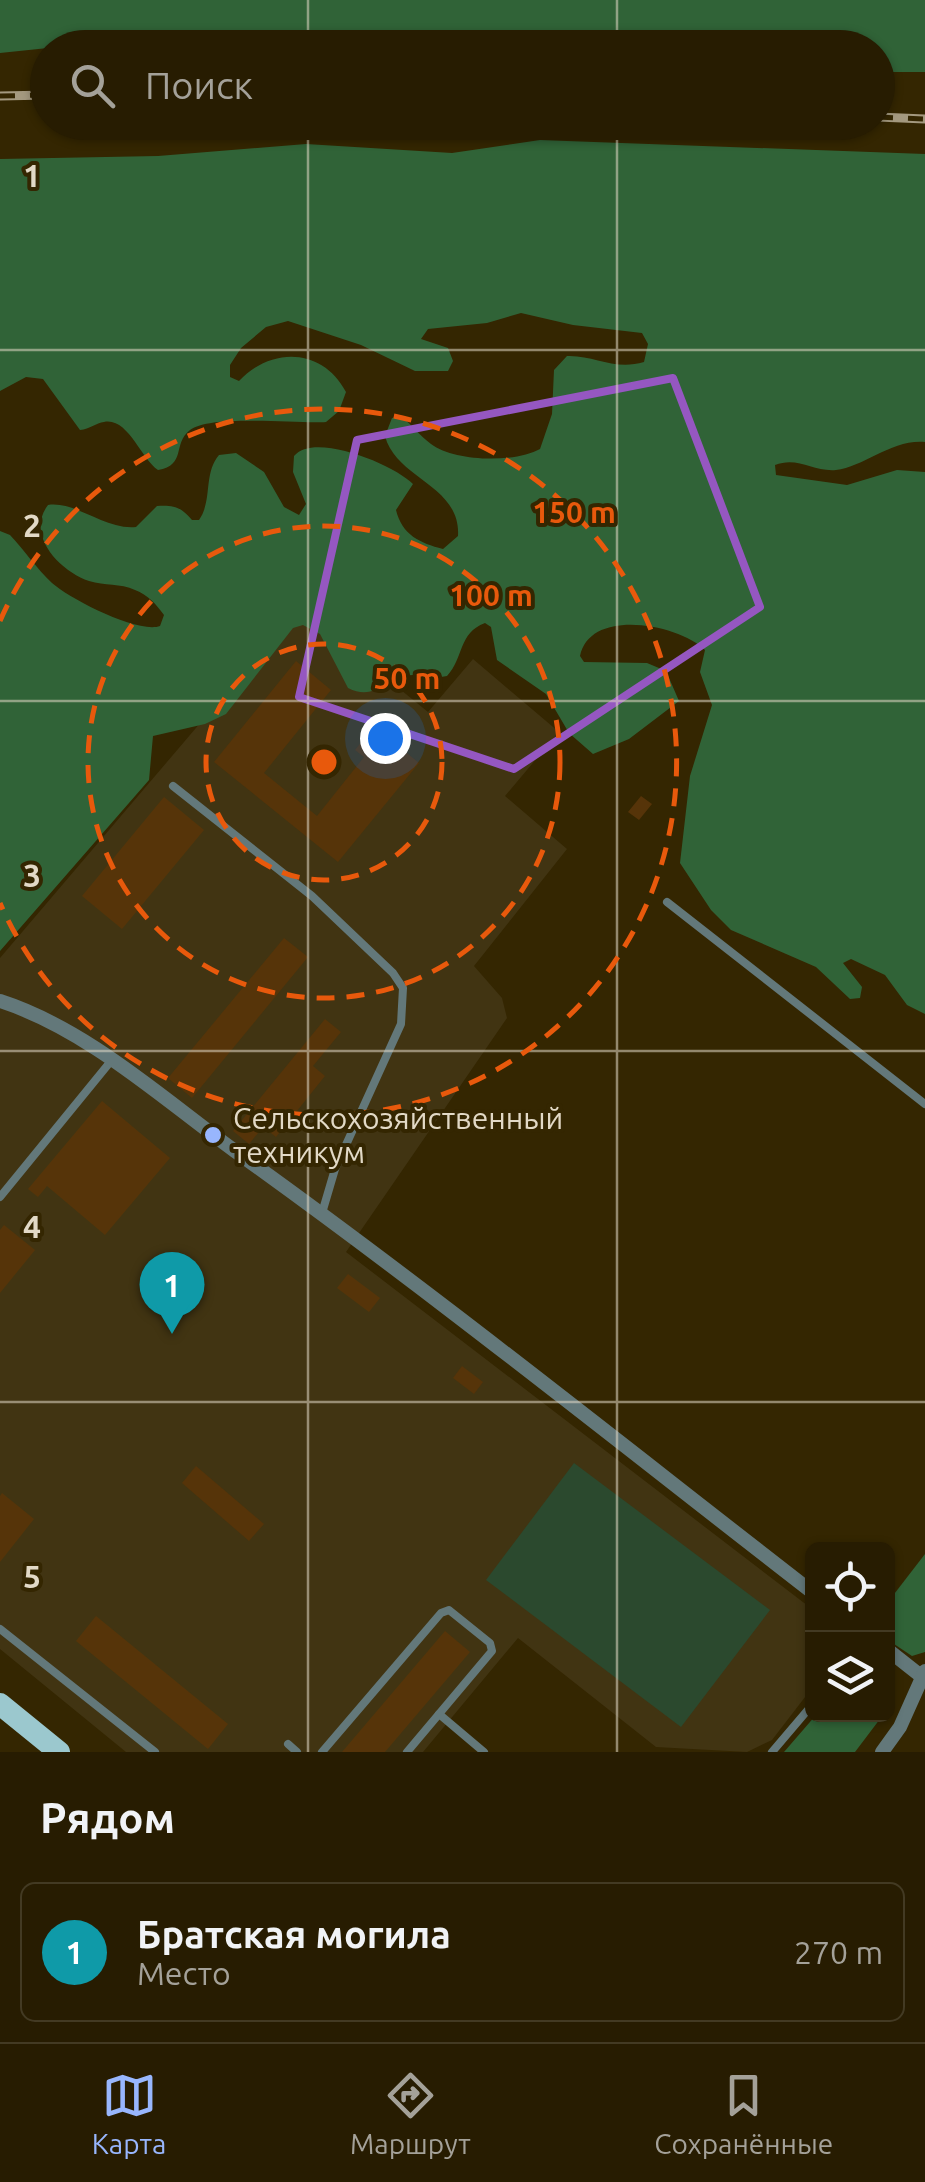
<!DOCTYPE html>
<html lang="ru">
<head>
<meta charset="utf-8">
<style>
	body { margin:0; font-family:Ubuntu,sans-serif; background:#332910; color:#f1f3f6 }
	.controls { position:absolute; right:30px; bottom:30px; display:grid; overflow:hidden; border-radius:15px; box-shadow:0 2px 8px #0004 }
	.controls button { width:90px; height:90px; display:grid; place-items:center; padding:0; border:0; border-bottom:2px solid #433a23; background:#271c01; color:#f1f3f6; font:50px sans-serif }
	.you { position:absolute; left:385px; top:738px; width:35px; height:35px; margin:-25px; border:8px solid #fff; border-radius:50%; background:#1a73e8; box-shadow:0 0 0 15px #1a73e833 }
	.badge { display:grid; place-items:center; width:65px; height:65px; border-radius:50%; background:#98b6fd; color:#fff; font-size:32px; font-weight:700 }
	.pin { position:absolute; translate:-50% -82px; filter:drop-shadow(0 2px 5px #0008) }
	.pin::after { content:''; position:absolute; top:52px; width:35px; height:30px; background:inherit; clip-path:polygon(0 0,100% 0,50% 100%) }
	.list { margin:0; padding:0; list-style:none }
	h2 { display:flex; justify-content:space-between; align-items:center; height:130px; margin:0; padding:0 40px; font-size:42px }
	h2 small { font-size:32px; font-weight:400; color:#a4a199 }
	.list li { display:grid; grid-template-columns:65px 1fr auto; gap:30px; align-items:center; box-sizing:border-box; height:140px; margin:0 20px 20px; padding:0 20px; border:2px solid #433a23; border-radius:15px }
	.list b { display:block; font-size:38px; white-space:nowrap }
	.list p { margin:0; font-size:32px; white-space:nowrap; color:#a4a199 }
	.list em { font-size:32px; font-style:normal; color:#a4a199 }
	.icon { flex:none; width:55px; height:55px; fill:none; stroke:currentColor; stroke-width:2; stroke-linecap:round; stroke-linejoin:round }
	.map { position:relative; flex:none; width:925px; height:1752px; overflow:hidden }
	.search { position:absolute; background:#271c01; box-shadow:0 2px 8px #0004; left:30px; right:30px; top:30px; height:110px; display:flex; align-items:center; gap:25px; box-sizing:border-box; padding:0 35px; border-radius:55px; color:#a4a199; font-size:38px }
	.sheet { height:290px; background:#271c01 }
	nav { display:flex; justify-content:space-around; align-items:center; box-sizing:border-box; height:140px; border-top:2px solid #433a23; background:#271c01; font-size:28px; color:#a4a199 }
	nav a { display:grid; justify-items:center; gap:5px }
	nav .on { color:#98b6fd }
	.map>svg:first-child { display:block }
</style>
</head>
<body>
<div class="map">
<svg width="925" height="1752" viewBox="0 0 925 1752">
	<rect width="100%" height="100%" fill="#342601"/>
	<path fill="#413412" d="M 299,607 L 428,712 L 473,659 L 559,732 L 505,796 L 567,849 L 474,966 L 502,998 L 507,1018 L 346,1252 L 812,1609 L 812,1688 L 772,1740 L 747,1752 L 656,1747 L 518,1638 L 423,1752 L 126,1752 L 0,1649 L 0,958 Z"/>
	<path fill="#2b492e" d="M 574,1463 L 770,1610 L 681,1727 L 486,1580 Z"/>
	<g fill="#306337">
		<path d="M 0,0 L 925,0 L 925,72 L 878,72 L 878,48 L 48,48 L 0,53 Z"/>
		<path d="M 540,140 L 925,154 L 925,442 C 892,439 864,467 836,470 C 813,472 798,456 775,465 L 776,475 L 847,485 L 897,470 L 925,472 L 925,1014 L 907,1005 L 885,975 L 851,959 L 843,963 L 862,987 L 860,998 L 850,999 L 816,967 L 731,930 L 711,910 L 680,863 L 690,776 L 712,705 L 700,672 L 705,650 C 679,624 590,607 580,656 L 584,662 L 647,663 L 666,671 L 679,701 L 629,739 L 593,754 L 569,733 L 546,694 L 497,660 L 491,627 L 485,623 C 458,633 464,658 447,676 C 434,679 425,674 413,675 C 388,676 376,702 348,688 L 320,634 L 303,625 L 293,628 L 226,714 L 205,724 L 153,736 L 149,780 L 0,951 L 0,531 L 10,535 C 24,550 37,569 52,583 C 70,599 138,634 160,626 L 164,615 C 156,604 148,595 135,590 C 120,583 105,586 89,581 C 60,571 25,535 48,505 C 77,501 104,530 136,527 L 157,506 C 174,505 181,507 192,520 L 199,520 C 213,500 203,474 219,455 L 236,453 L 264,472 L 284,507 L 299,515 L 306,504 L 293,472 L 294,456 C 314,431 395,465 413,484 L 396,510 C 402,535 420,543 443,549 L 458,536 C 461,485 396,479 385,436 L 392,418 L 401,416 C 412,425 420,436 431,444 C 455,462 515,463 540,449 L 552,414 L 554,370 L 567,356 C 595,355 614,371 644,362 L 648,344 L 642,333 L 573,325 L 521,313 L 487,323 L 428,329 L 421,339 L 448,348 L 453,361 L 448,371 L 415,371 L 361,345 L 288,321 L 266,327 L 241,348 L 230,365 L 230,377 L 239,381 C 272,346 323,348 346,392 L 339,411 L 326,422 C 297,424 211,414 190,430 C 172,444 187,465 158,470 C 141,459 128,417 104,422 C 96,423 90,429 80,430 L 43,379 L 26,377 L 0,391 L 0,159 L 158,156 L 306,144 L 452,153 Z"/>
		<path d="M 925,1554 L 925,1652 L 912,1656 L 888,1640 L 888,1602 Z"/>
		<path d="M 816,1715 L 816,1714 L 883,1715 L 855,1752 L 784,1752 Z"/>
	</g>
	<g fill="#563409">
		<path d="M 296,661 L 331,690 L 264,773 L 317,816 L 364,757 L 355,750 L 374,726 L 419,763 L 338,862 L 214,762 Z"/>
		<path d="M 641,796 L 652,804 L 639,820 L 628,812 Z"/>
		<path d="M 164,797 L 204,830 L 122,929 L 82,896 Z"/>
		<path d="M 284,938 L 308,957 L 192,1098 L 168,1078 Z"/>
		<path d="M 325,1019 L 341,1032 L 313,1066 L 325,1076 L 276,1137 L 263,1127 L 249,1144 L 233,1131 Z"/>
		<path d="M 102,1101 L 170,1158 L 105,1235 L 47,1186 L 38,1197 L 28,1189 Z"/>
		<path d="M 4,1225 L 35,1250 L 0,1293 L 0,1230 Z"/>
		<path d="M 348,1274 L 380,1298 L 369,1312 L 337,1288 Z"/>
		<path d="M 462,1366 L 483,1382 L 474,1394 L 453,1378 Z"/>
		<path d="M 196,1466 L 264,1524 L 249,1541 L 182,1483 Z"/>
		<path d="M 2,1493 L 34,1519 L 0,1562 L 0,1496 Z"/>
		<path d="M 96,1616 L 228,1724 L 208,1749 L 76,1641 Z"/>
		<path d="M 445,1631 L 470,1652 L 385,1752 L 342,1752 Z"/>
	</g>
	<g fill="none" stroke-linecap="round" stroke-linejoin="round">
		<g stroke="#63787a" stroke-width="8">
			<path d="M 173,786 L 312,896 L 393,973 L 403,988 L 401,1024 L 335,1169 L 322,1213"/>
			<path d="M 667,902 L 925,1104"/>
			<path d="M 0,1197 L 111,1061"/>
			<path d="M 0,1629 L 155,1752"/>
			<path d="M 439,1714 L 484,1752"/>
			<path d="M 288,1744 L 297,1752"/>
			<path d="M 322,1752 L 441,1613 L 449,1610 L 490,1643 L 492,1651 L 407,1752"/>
			<path d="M 772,1752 L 812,1705"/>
		</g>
		<g stroke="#63787a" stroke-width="14">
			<path d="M 0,1001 C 87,1029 162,1098 235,1151 C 432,1292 621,1444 812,1592"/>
			<path d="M 888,1650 L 921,1676"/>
			<path d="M 882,1752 L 900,1727 L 925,1671"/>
		</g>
		<path stroke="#9bc8ce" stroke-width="22" d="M 0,1704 L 59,1752"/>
		<defs>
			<g id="rail">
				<path d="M 0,96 L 48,95"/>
				<path d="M 878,117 L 925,119"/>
			</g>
		</defs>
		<use href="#rail" stroke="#a4997f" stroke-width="9"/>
		<use href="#rail" stroke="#342601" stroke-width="5" stroke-dasharray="15" stroke-linecap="butt"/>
	</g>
	<path fill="none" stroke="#9557c1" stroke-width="8" stroke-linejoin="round" d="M 673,378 L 760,607 L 514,769 L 299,697 L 357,440 Z"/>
	<path fill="none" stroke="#e2d9c6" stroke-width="2.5" stroke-opacity="0.55" d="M 308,0 L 308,48M 617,0 L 617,48M 308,122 L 308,1752M 617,122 L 617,1752M 0,350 L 925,350M 0,701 L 925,701M 0,1051 L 925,1051M 0,1402 L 925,1402"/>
	<g fill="none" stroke="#e8590c" stroke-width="5" stroke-dasharray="18 12">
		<circle cx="324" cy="762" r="118"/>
		<circle cx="324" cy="762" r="236"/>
		<path d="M0 621A353 353 0 1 1 0 903"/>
	</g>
	<circle fill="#98b6fd" stroke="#342601" stroke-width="4" cx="213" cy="1135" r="10"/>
	<g text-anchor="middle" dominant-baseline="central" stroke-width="8" stroke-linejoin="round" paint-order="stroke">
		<g font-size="30" fill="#e2d9c6" stroke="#342601" text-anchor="start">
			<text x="233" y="1118">Сельскохозяйственный<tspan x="233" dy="34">техникум</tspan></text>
		</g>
	</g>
	<g font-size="32" text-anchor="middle" font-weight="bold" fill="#e2d9c6" stroke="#342601" stroke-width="8" stroke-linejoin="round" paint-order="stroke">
		<text x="32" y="187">1</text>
		<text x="32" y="537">2</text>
		<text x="32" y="887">3</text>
		<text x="32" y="1238">4</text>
		<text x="32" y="1588">5</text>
	</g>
	<circle cx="324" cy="762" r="15" fill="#e8590c" stroke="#342601" stroke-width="5"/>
	<g font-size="30" text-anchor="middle" font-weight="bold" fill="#e8590c" stroke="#342601" stroke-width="8" stroke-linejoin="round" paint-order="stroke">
		<text x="574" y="523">150 m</text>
		<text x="491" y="606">100 m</text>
		<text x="407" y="689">50 m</text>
	</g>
</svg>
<div class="controls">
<button><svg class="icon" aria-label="locate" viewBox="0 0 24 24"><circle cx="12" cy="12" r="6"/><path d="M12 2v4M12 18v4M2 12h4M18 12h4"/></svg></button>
<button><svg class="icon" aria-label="layers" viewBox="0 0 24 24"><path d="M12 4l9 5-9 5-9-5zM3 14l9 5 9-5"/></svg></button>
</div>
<div class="you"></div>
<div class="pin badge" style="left:172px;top:1334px;background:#0f9aa8">1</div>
<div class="search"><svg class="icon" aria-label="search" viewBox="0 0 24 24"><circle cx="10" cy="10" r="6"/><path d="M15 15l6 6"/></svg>Поиск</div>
</div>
<section class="sheet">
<h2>Рядом<small></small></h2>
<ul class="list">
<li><span class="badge" style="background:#0f9aa8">1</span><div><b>Братская могила</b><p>Место</p></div><em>270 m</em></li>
</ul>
</section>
<nav>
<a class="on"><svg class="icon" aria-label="map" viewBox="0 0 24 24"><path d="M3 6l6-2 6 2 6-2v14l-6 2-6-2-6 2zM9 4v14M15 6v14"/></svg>Карта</a>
<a><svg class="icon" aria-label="directions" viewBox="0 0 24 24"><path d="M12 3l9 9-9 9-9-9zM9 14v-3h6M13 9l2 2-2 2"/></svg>Маршрут</a>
<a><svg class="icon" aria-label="saved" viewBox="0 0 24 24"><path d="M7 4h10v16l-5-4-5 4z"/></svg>Сохранённые</a>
</nav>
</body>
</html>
